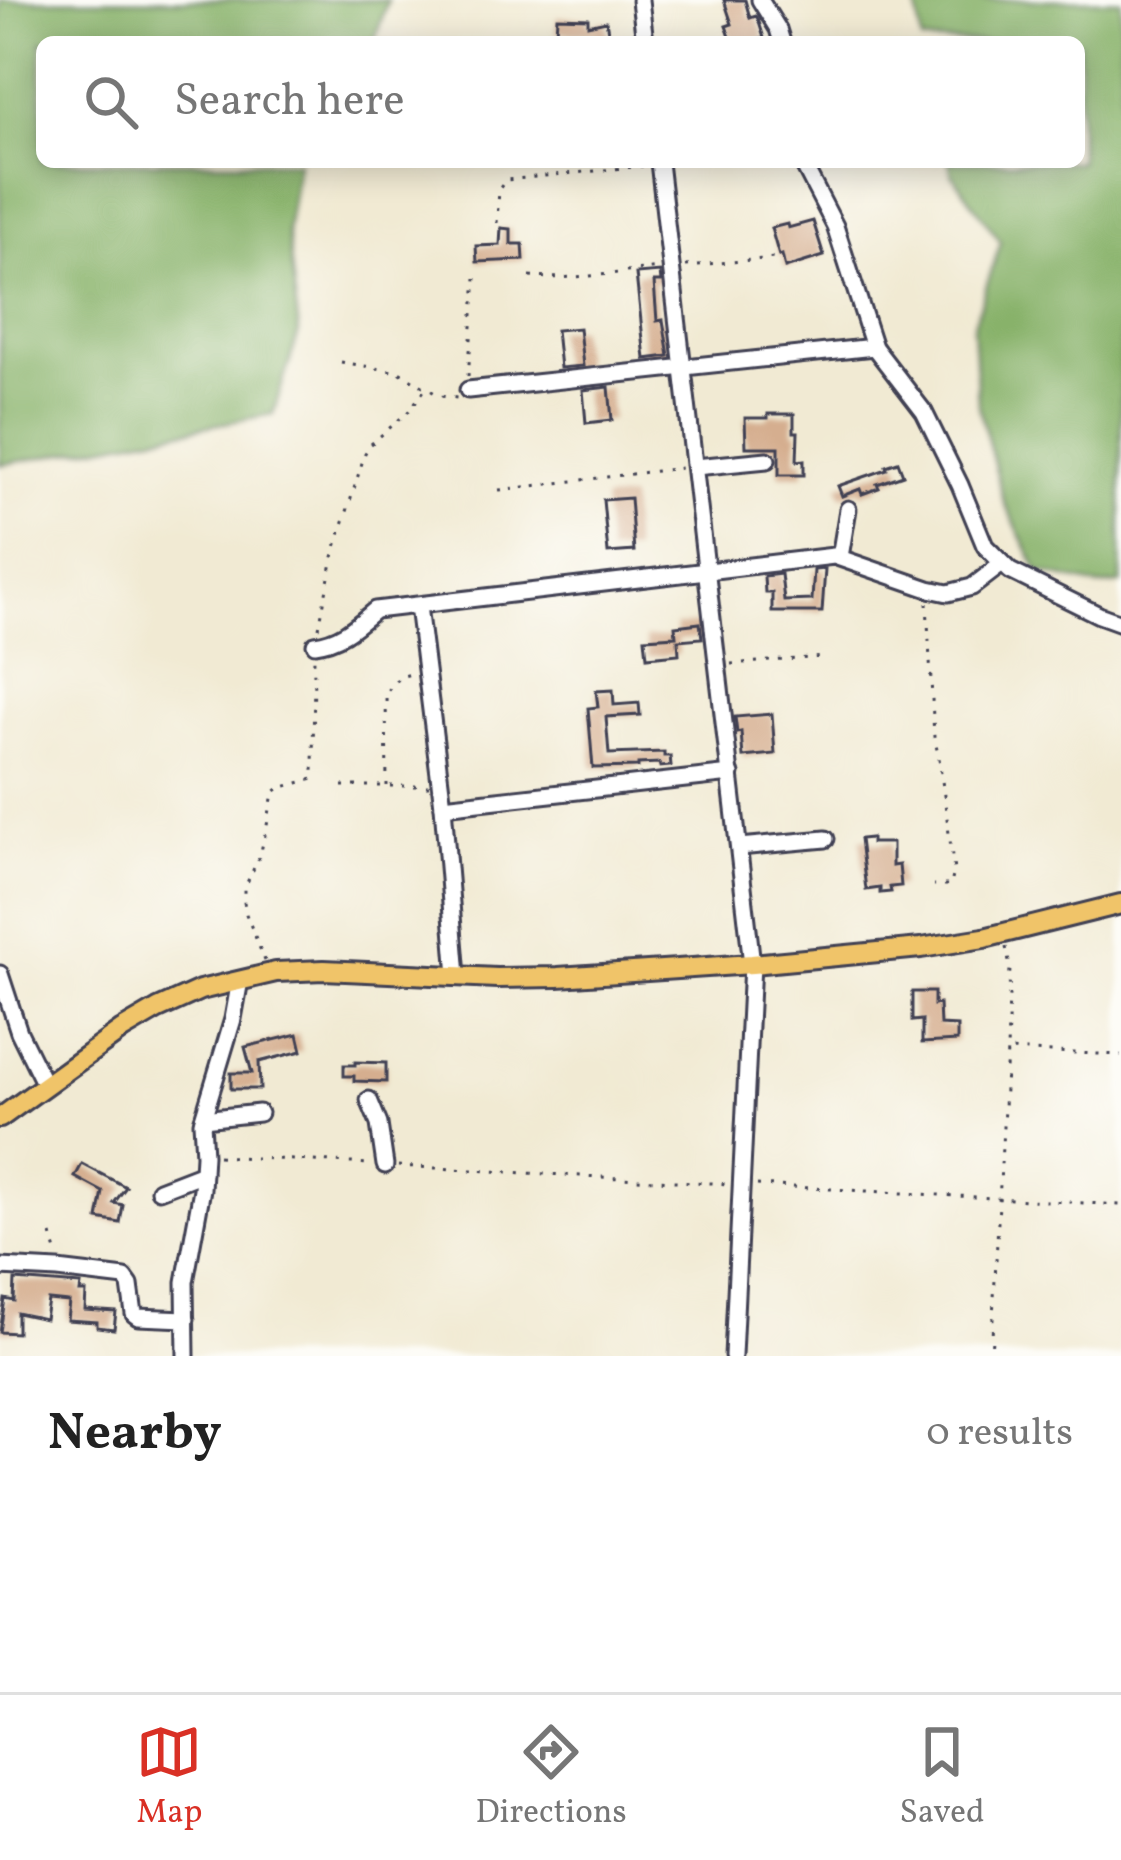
<!DOCTYPE html>
<html lang="en">
<head>
<meta charset="utf-8">
<style>
	body { margin:0; font-family:Vollkorn,serif; background:#f6f6f6; color:#222 }
	.list { margin:0; padding:0; list-style:none }
	h2 { display:flex; justify-content:space-between; align-items:center; height:156px; margin:0; padding:0 48px; font-size:51px }
	h2 small { font-size:39px; font-weight:400; color:#767676 }
	.icon { flex:none; width:66px; height:66px; fill:none; stroke:currentColor; stroke-width:2; stroke-linecap:round; stroke-linejoin:round }
	.map { position:relative; flex:none; width:1121px; height:1356px; overflow:hidden }
	.search { position:absolute; background:#fff; box-shadow:0 6px 30px #0003; left:36px; right:36px; top:36px; height:132px; display:flex; align-items:center; gap:30px; box-sizing:border-box; padding:0 42px; border-radius:18px; color:#767676; font-size:45px }
	.sheet { height:336px; background:#fff }
	nav { display:flex; justify-content:space-around; align-items:center; box-sizing:border-box; height:168px; border-top:3px solid #e0e0e0; background:#fff; font-size:33px; color:#767676 }
	nav a { display:grid; justify-items:center; gap:6px }
	nav .on { color:#d93025 }
	.map>svg:first-child { display:block }
</style>
</head>
<body>
<div class="map">
<svg width="1121" height="1356" viewBox="0 0 1121 1356">
	<rect width="100%" height="100%" fill="#fdfcf7"/>
	<filter id="ink" filterUnits="userSpaceOnUse"><feTurbulence type="fractalNoise" baseFrequency=".00833" numOctaves="2"/><feDisplacementMap in="SourceGraphic" scale="24" xChannelSelector="R" yChannelSelector="G"/><feConvolveMatrix kernelMatrix="1 2 1 2 8 2 1 2 1" color-interpolation-filters="sRGB"/></filter>
	<filter id="wash" filterUnits="userSpaceOnUse"><feTurbulence type="fractalNoise" baseFrequency=".004" numOctaves="4" result="noise"/><feDisplacementMap in="SourceGraphic" scale="48" xChannelSelector="R" yChannelSelector="G"/><feGaussianBlur stdDeviation="2.7" result="paint"/><feColorMatrix in="noise" values="0 0 0 0 0 0 0 0 0 0 0 0 0 0 0 0 0 1.4 0 .05"/><feComposite in="paint" operator="in"/></filter>
	<g filter="url(#wash)">
		<rect width="100%" height="100%" fill="#f1ead3"/>
		<g fill="#88b26a" stroke="#556a52" stroke-width="3">
			<path d="M 0,0 L 388,0 L 374,42 L 42,42 L 42,162 L 298,162 L 287,230 L 299,332 L 273,414 L 0,465 Z"/>
			<path d="M 916,0 L 1121,0 L 1121,584 L 1099,586 L 1039,572 L 1004,502 L 978,403 L 973,327 L 1001,242 L 952,174 L 949,162 L 1079,162 L 1079,42 L 922,42 Z"/>
		</g>
		<g id="blocks">
			<g fill="#d5ae8f">
				<path d="M 724,0 L 745,0 L 750,18 L 756,16 L 758,19 L 764,38 L 752,42 L 732,42 L 726,26 L 732,24 Z"/>
				<path d="M 557,17 L 588,18 L 588,25 L 606,21 L 610,42 L 598,42 L 596,33 L 556,33 Z"/>
				<path d="M 813,221 L 824,256 L 785,268 L 782,255 L 779,256 L 771,228 L 787,224 L 788,228 Z"/>
				<path d="M 501,228 L 511,229 L 511,244 L 523,244 L 524,260 L 477,262 L 476,246 L 500,245 Z"/>
				<path d="M 660,272 L 661,282 L 654,282 L 657,321 L 663,320 L 669,356 L 645,359 L 636,274 Z"/>
				<path d="M 579,328 L 583,366 L 560,368 L 556,330 Z"/>
				<path d="M 609,387 L 612,420 L 586,423 L 583,390 Z"/>
				<path d="M 768,414 L 794,414 L 794,432 L 798,432 L 797,461 L 804,460 L 804,475 L 779,475 L 779,447 L 746,447 L 745,418 L 768,418 Z"/>
				<path d="M 898,462 L 903,475 L 877,484 L 879,488 L 862,494 L 860,489 L 842,496 L 838,486 L 887,469 L 886,466 Z"/>
				<path d="M 630,498 L 634,551 L 608,553 L 603,500 Z"/>
				<path d="M 825,569 L 822,612 L 772,612 L 772,593 L 765,593 L 764,576 L 781,574 L 784,601 L 812,600 L 814,570 Z"/>
				<path d="M 700,623 L 702,638 L 678,640 L 679,654 L 647,657 L 645,638 L 676,636 L 675,626 Z"/>
				<path d="M 613,690 L 614,705 L 639,703 L 640,715 L 606,717 L 609,754 L 664,752 L 664,756 L 670,756 L 671,766 L 660,767 L 659,763 L 638,764 L 638,767 L 593,768 L 588,708 L 598,707 L 596,691 Z"/>
				<path d="M 772,714 L 775,754 L 743,757 L 741,732 L 737,733 L 735,717 Z"/>
				<path d="M 871,838 L 871,843 L 892,843 L 892,866 L 899,865 L 901,886 L 890,887 L 891,892 L 880,893 L 880,888 L 866,890 L 860,839 Z"/>
				<path d="M 912,992 L 934,992 L 934,1005 L 939,1004 L 940,1025 L 957,1026 L 957,1041 L 922,1043 L 922,1020 L 912,1021 Z"/>
				<path d="M 298,1034 L 302,1051 L 259,1062 L 260,1089 L 231,1089 L 231,1073 L 252,1073 L 245,1047 Z"/>
				<path d="M 355,1062 L 386,1063 L 386,1082 L 354,1081 L 354,1076 L 344,1076 L 344,1065 L 355,1065 Z"/>
				<path d="M 82,1164 L 126,1187 L 114,1203 L 123,1205 L 120,1223 L 98,1219 L 103,1192 L 75,1177 Z"/>
				<path d="M 15,1280 L 81,1285 L 80,1292 L 86,1292 L 85,1310 L 116,1312 L 114,1329 L 97,1327 L 97,1322 L 67,1320 L 69,1302 L 48,1300 L 45,1319 L 17,1313 L 17,1333 L 0,1332 L 5,1299 L 14,1301 Z"/>
			</g>
		</g>
	</g>
	<g filter="url(#ink)">
		<use href="#blocks" fill-opacity="0" stroke="#414052" stroke-width="3"/>
		<g fill="none" stroke-linecap="round" stroke-linejoin="round">
			<defs>
				<g id="minor">
					<path d="M 640,0 L 645,42"/>
					<path d="M 760,0 L 778,29 L 782,42"/>
					<path d="M 659,162 L 752,964 L 733,1356"/>
					<path d="M 802,162 L 835,226 L 874,347 L 924,412 L 960,485 L 985,546 L 1010,571 L 1099,615 L 1121,623"/>
					<path d="M 468,390 L 874,347"/>
					<path d="M 695,467 L 767,460"/>
					<path d="M 840,557 L 848,509"/>
					<path d="M 418,606 L 443,806 L 457,976"/>
					<path d="M 315,644 C 341,641 356,626 375,610 L 834,556 L 929,589 L 948,593 L 972,587 L 1002,564"/>
					<path d="M 443,806 L 731,774"/>
					<path d="M 739,847 L 826,839"/>
					<path d="M 0,974 L 19,1032 L 45,1085"/>
					<path d="M 369,1100 L 379,1124 L 385,1165"/>
					<path d="M 203,1119 L 259,1113"/>
					<path d="M 159,1190 L 203,1173"/>
					<path d="M 0,1267 L 58,1270 L 125,1278 L 130,1285 L 134,1314 L 138,1317 L 186,1319"/>
					<path d="M 186,1356 L 185,1282 L 202,1189 L 204,1155 L 202,1122 L 233,1019 L 240,980"/>
				</g>
				<path id="major" d="M 0,1118 L 122,1030 L 158,1009 L 200,990 L 276,972 L 324,970 L 497,978 L 558,977 L 752,964 L 921,948 L 984,938 L 1121,904"/>
			</defs>
			<use href="#minor" stroke="#414052" stroke-width="21"/>
			<use href="#major" stroke="#414052" stroke-width="24"/>
			<g stroke="#414052" stroke-width="3" stroke-dasharray="3 9" stroke-linecap="butt">
				<path d="M 497,223 L 499,189 L 506,180 L 643,166"/>
				<path d="M 686,266 L 774,258"/>
				<path d="M 530,277 C 572,280 617,273 659,268"/>
				<path d="M 341,362 L 399,372 L 440,396 L 457,398"/>
				<path d="M 468,376 L 476,278"/>
				<path d="M 499,490 L 681,468"/>
				<path d="M 927,603 L 934,737 L 939,758 L 954,871 L 951,885 L 934,885"/>
				<path d="M 319,628 L 333,557 L 365,453 L 371,444 L 408,412 L 426,388"/>
				<path d="M 731,664 L 823,657"/>
				<path d="M 342,786 L 430,786"/>
				<path d="M 387,786 L 386,693 L 399,677 L 415,673"/>
				<path d="M 1006,947 L 1010,967 L 1007,1050"/>
				<path d="M 265,961 L 246,914 L 244,902 L 244,889 L 260,855 L 266,831 L 273,793 L 279,788 L 313,779 L 314,654"/>
				<path d="M 218,1156 L 370,1164"/>
				<path d="M 398,1166 L 730,1184"/>
				<path d="M 757,1185 L 1121,1205"/>
				<path d="M 51,1235 L 58,1258"/>
				<path d="M 991,1356 L 1007,1050 L 1121,1055"/>
			</g>
			<use href="#minor" stroke="#fff" stroke-width="15"/>
			<use href="#major" stroke="#f0c469" stroke-width="18"/>
		</g>
	</g>
</svg>
<div class="search"><svg class="icon" aria-label="search" viewBox="0 0 24 24"><circle cx="10" cy="10" r="6"/><path d="M15 15l6 6"/></svg>Search here</div>
</div>
<section class="sheet">
<h2>Nearby<small>0 results</small></h2>
<ul class="list">
</ul>
</section>
<nav>
<a class="on"><svg class="icon" aria-label="map" viewBox="0 0 24 24"><path d="M3 6l6-2 6 2 6-2v14l-6 2-6-2-6 2zM9 4v14M15 6v14"/></svg>Map</a>
<a><svg class="icon" aria-label="directions" viewBox="0 0 24 24"><path d="M12 3l9 9-9 9-9-9zM9 14v-3h6M13 9l2 2-2 2"/></svg>Directions</a>
<a><svg class="icon" aria-label="saved" viewBox="0 0 24 24"><path d="M7 4h10v16l-5-4-5 4z"/></svg>Saved</a>
</nav>
</body>
</html>
